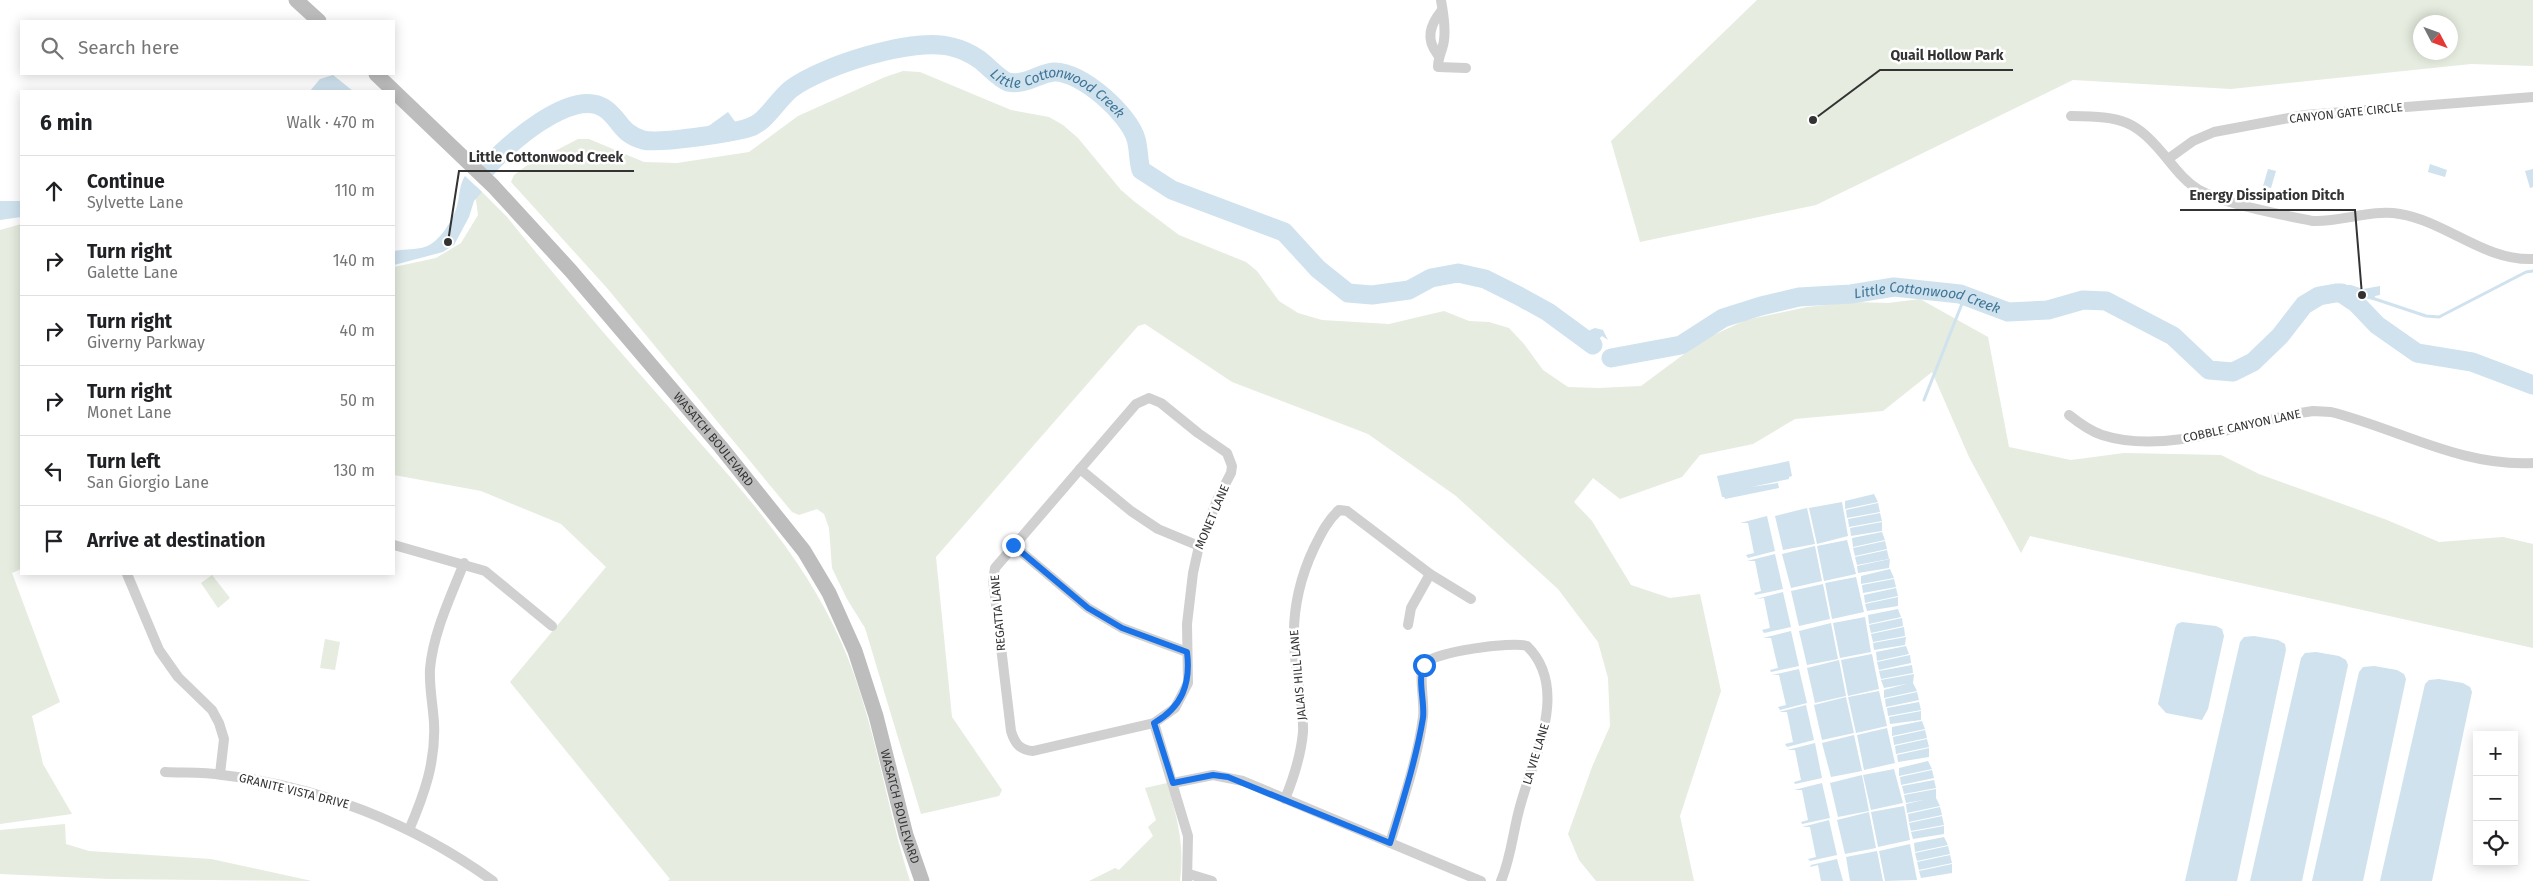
<!DOCTYPE html>
<html lang="en">
<head>
<meta charset="utf-8">
<style>
	body { margin:0; font-family:"Fira Sans",sans-serif; background:#f6f6f6; color:#202124 }
	.controls { position:absolute; right:15px; bottom:15px; display:grid; overflow:hidden; border-radius:0px; box-shadow:0 2px 12px #0003 }
	.controls button { width:45px; height:45px; display:grid; place-items:center; padding:0; border:0; border-bottom:1px solid #e0e0e0; background:#fff; color:#202124; font:25px sans-serif }
	.compass { position:absolute; left:2413px; top:15px; width:45px; height:45px; border-radius:50%; background:#fff; box-shadow:0 2px 12px #0003; rotate:131deg }
	.stop { position:absolute; width:15px; height:15px; margin:-11px; border:4px solid #1a73e8; border-radius:50%; background:#fff }
	.stop.end { background:#1a73e8; border-color:#fff; box-shadow:0 1px 5px #0008 }
	.list { margin:0; padding:0; list-style:none }
	h2 { display:flex; justify-content:space-between; align-items:center; height:65px; margin:0; padding:0 20px; font-size:21px }
	h2 small { font-size:16px; font-weight:400; color:#757577 }
	.list li { display:grid; grid-template-columns:32px 1fr auto; gap:15px; align-items:center; box-sizing:border-box; height:70px; padding:0 20px; border-top:1px solid #e0e0e0 }
	.list b { display:block; font-size:19px; white-space:nowrap }
	.list p { margin:0; font-size:16px; white-space:nowrap; color:#757577 }
	.list em { font-size:16px; font-style:normal; color:#757577 }
	.icon { flex:none; width:28px; height:28px; fill:none; stroke:currentColor; stroke-width:2; stroke-linecap:round; stroke-linejoin:round }
	.map { position:relative; flex:none; width:2533px; height:881px; overflow:hidden }
	.search { position:absolute; background:#fff; box-shadow:0 2px 12px #0003; left:20px; top:20px; width:375px; height:55px; display:flex; align-items:center; gap:12px; box-sizing:border-box; padding:0 18px; border-radius:0px; color:#757577; font-size:19px }
	.panel { position:absolute; background:#fff; box-shadow:0 2px 12px #0003; left:20px; top:90px; width:375px; height:485px; border-radius:0px }
	.map>svg:first-child { display:block }
</style>
</head>
<body>
<div class="map">
<svg width="2533" height="881" viewBox="0 0 2533 881">
	<rect width="100%" height="100%" fill="#fff"/>
	<g fill="#e6ecdf" fill-rule="evenodd">
		<path d="M 1757,0 L 2533,0 L 2533,66 L 2471,64 L 2231,89 L 2073,80 L 1816,205 L 1640,242 L 1611,141 ZM 2420,22 L 2450,22 L 2450,52 L 2420,52 Z"/>
		<path d="M 903,71 L 920,72 L 1011,110 L 1049,117 L 1063,125 L 1078,138 L 1121,190 L 1135,202 L 1179,235 L 1246,262 L 1257,271 L 1279,301 L 1298,313 L 1322,320 L 1389,324 L 1444,311 L 1469,321 L 1489,322 L 1509,328 L 1524,344 L 1543,370 L 1568,387 L 1598,388 L 1641,386 L 1703,340 L 1746,320 L 1807,307 L 1853,302 L 1888,303 L 1920,299 L 1988,337 L 2009,447 L 2071,460 L 2124,453 L 2221,455 L 2259,474 L 2387,520 L 2439,542 L 2503,537 L 2533,544 L 2533,648 L 2030,536 L 2021,553 L 1969,457 L 1932,372 L 1883,411 L 1795,419 L 1753,444 L 1700,455 L 1682,477 L 1620,499 L 1593,478 L 1574,502 L 1592,521 L 1631,585 L 1670,598 L 1700,594 L 1721,691 L 1680,816 L 1694,881 L 1596,881 L 1579,860 L 1568,834 L 1592,767 L 1610,726 L 1608,678 L 1598,642 L 1558,589 L 1456,496 L 1368,434 L 1232,382 L 1145,324 L 1138,326 L 936,557 L 952,717 L 1002,790 L 999,796 L 921,814 L 865,628 L 847,599 L 832,568 L 829,528 L 824,514 L 817,509 L 799,515 L 792,512 L 607,288 L 511,182 L 514,175 L 526,166 L 578,139 L 589,139 L 644,162 L 677,163 L 749,152 L 798,116 L 885,77 Z"/>
		<path d="M 476,186 L 507,217 C 559,281 612,343 667,405 C 732,480 802,551 842,644 C 875,720 885,803 910,881 L 668,881 L 670,879 L 510,682 L 606,567 L 561,524 L 481,491 L 394,475 L 394,267 L 436,258 L 461,243 L 478,215 L 475,193 Z"/>
		<path d="M 21,224 L 21,569 L 12,573 L 60,702 L 32,716 L 43,764 L 72,814 L 0,824 L 0,230 Z"/>
		<path d="M 212,575 L 230,598 L 218,608 L 201,583 Z"/>
		<path d="M 325,639 L 340,642 L 335,670 L 320,668 Z"/>
		<path d="M 1167,783 C 1177,817 1185,846 1180,881 L 1089,881 L 1115,868 L 1119,870 L 1153,836 L 1148,827 L 1156,820 L 1145,788 Z"/>
		<path d="M 65,824 L 66,844 L 89,851 L 211,859 L 312,881 L 110,879 L 0,874 L 0,830 Z"/>
	</g>
	<g fill="#cfe2ee">
		<path d="M 333,75 L 353,91 L 310,91 L 320,79 Z"/>
		<path d="M 728,112 L 736,123 L 754,115 L 757,119 L 742,139 L 683,139 L 710,125 Z"/>
		<path d="M 2430,164 L 2447,170 L 2445,177 L 2428,172 Z"/>
		<path d="M 2268,169 L 2276,171 L 2271,188 L 2263,186 Z"/>
		<path d="M 2533,169 L 2533,187 L 2530,188 L 2525,171 Z"/>
		<path d="M 465,176 L 482,192 L 474,201 L 469,217 L 454,245 L 443,252 L 394,265 L 394,251 C 403,249 411,250 421,248 C 437,246 453,221 457,206 C 460,195 459,185 465,176 Z"/>
		<path d="M 0,201 L 21,201 L 21,217 L 0,220 Z"/>
		<path d="M 2338,285 L 2351,285 L 2363,289 L 2380,286 L 2380,295 L 2375,296 L 2374,300 L 2364,298 L 2348,309 L 2333,299 L 2319,296 L 2331,287 Z"/>
		<path d="M 1595,328 L 1603,330 L 1608,340 L 1602,336 L 1590,348 L 1582,343 L 1590,330 Z"/>
		<path d="M 1789,461 L 1792,476 L 1789,477 L 1789,479 L 1751,487 L 1778,483 L 1779,488 L 1725,499 L 1724,497 L 1722,497 L 1717,476 Z"/>
		<path d="M 1874,494 L 1878,502 L 1845,509 L 1845,501 Z"/>
		<path d="M 1842,502 L 1848,536 L 1817,544 L 1809,508 Z"/>
		<path d="M 1878,503 L 1880,512 L 1847,518 L 1846,510 Z"/>
		<path d="M 1807,508 L 1815,544 L 1783,550 L 1775,516 Z"/>
		<path d="M 1880,513 L 1882,521 L 1849,527 L 1848,519 Z"/>
		<path d="M 1767,516 L 1775,551 L 1748,558 L 1746,555 L 1754,553 L 1748,523 L 1740,523 Z"/>
		<path d="M 1882,522 L 1882,531 L 1851,536 L 1850,528 Z"/>
		<path d="M 1882,532 L 1885,540 L 1853,547 L 1852,538 Z"/>
		<path d="M 1847,540 L 1856,574 L 1824,581 L 1817,546 Z"/>
		<path d="M 1885,541 L 1887,549 L 1855,556 L 1853,548 Z"/>
		<path d="M 1815,546 L 1822,581 L 1791,588 L 1782,554 Z"/>
		<path d="M 1887,550 L 1889,559 L 1857,565 L 1855,557 Z"/>
		<path d="M 1775,554 L 1783,589 L 1755,595 L 1754,593 L 1761,591 L 1755,561 L 1747,561 Z"/>
		<path d="M 1890,559 L 1889,568 L 1858,573 L 1857,566 Z"/>
		<path d="M 1890,569 L 1894,578 L 1861,584 L 1861,576 Z"/>
		<path d="M 1856,577 L 1864,612 L 1832,619 L 1825,583 Z"/>
		<path d="M 1894,579 L 1896,587 L 1863,593 L 1862,585 Z"/>
		<path d="M 1823,584 L 1830,619 L 1799,626 L 1791,591 Z"/>
		<path d="M 1896,588 L 1898,596 L 1865,603 L 1864,595 Z"/>
		<path d="M 1783,592 L 1791,627 L 1764,633 L 1762,630 L 1770,628 L 1764,598 L 1756,599 Z"/>
		<path d="M 1898,597 L 1898,606 L 1867,611 L 1865,604 Z"/>
		<path d="M 1898,609 L 1901,617 L 1869,624 L 1868,615 Z"/>
		<path d="M 1865,617 L 1871,652 L 1840,658 L 1833,623 Z"/>
		<path d="M 1902,618 L 1903,626 L 1871,633 L 1869,625 Z"/>
		<path d="M 2182,622 L 2216,626 L 2222,629 L 2224,636 L 2208,709 L 2202,720 L 2166,713 L 2158,704 L 2175,628 L 2177,624 Z"/>
		<path d="M 1831,623 L 1838,659 L 1807,665 L 1799,631 Z"/>
		<path d="M 1904,627 L 1905,636 L 1873,642 L 1871,634 Z"/>
		<path d="M 1791,631 L 1799,666 L 1771,672 L 1770,670 L 1778,668 L 1771,638 L 1763,638 Z"/>
		<path d="M 2254,636 L 2278,640 L 2285,644 L 2286,650 L 2237,881 L 2185,881 L 2240,642 L 2244,637 Z"/>
		<path d="M 1906,637 L 1905,645 L 1874,650 L 1873,643 Z"/>
		<path d="M 1906,646 L 1909,654 L 1877,661 L 1876,652 Z"/>
		<path d="M 2316,652 L 2339,656 L 2346,660 L 2348,665 L 2302,881 L 2250,881 L 2301,658 L 2305,653 Z"/>
		<path d="M 1872,654 L 1879,689 L 1848,696 L 1841,660 Z"/>
		<path d="M 1910,655 L 1911,663 L 1879,670 L 1877,662 Z"/>
		<path d="M 1839,660 L 1846,696 L 1815,703 L 1807,668 Z"/>
		<path d="M 1912,665 L 1913,673 L 1881,679 L 1879,671 Z"/>
		<path d="M 2374,666 L 2397,670 L 2404,674 L 2406,679 L 2363,881 L 2312,881 L 2359,672 L 2363,667 Z"/>
		<path d="M 1799,669 L 1807,703 L 1780,710 L 1778,707 L 1786,705 L 1779,675 L 1772,675 Z"/>
		<path d="M 1914,674 L 1913,683 L 1917,691 L 1884,698 L 1884,690 L 1906,684 L 1884,688 L 1881,680 Z"/>
		<path d="M 2439,679 L 2463,683 L 2470,687 L 2472,692 L 2432,881 L 2380,881 L 2425,684 L 2429,680 Z"/>
		<path d="M 1879,691 L 1887,726 L 1856,733 L 1848,697 Z"/>
		<path d="M 1917,692 L 1919,700 L 1886,707 L 1885,699 Z"/>
		<path d="M 1846,697 L 1854,733 L 1822,740 L 1814,705 Z"/>
		<path d="M 1919,702 L 1921,710 L 1888,716 L 1887,708 Z"/>
		<path d="M 1806,705 L 1814,740 L 1787,747 L 1785,744 L 1793,742 L 1787,712 L 1779,712 Z"/>
		<path d="M 1921,711 L 1921,720 L 1890,724 L 1889,717 Z"/>
		<path d="M 1922,721 L 1925,729 L 1892,736 L 1892,727 Z"/>
		<path d="M 1887,728 L 1895,763 L 1864,770 L 1857,735 Z"/>
		<path d="M 1925,730 L 1927,738 L 1894,745 L 1893,737 Z"/>
		<path d="M 1854,735 L 1862,771 L 1831,777 L 1822,743 Z"/>
		<path d="M 1927,739 L 1929,747 L 1896,754 L 1895,746 Z"/>
		<path d="M 1815,743 L 1822,778 L 1795,784 L 1794,782 L 1801,780 L 1795,750 L 1787,750 Z"/>
		<path d="M 1929,748 L 1929,757 L 1898,762 L 1897,755 Z"/>
		<path d="M 1928,761 L 1932,769 L 1899,776 L 1899,768 Z"/>
		<path d="M 1894,769 L 1903,803 L 1871,810 L 1863,775 Z"/>
		<path d="M 1932,770 L 1934,778 L 1901,785 L 1900,777 Z"/>
		<path d="M 1862,775 L 1869,811 L 1838,817 L 1830,783 Z"/>
		<path d="M 1934,780 L 1936,788 L 1904,794 L 1902,786 Z"/>
		<path d="M 1822,783 L 1830,818 L 1802,824 L 1801,822 L 1808,820 L 1802,790 L 1794,790 Z"/>
		<path d="M 1936,789 L 1936,798 L 1940,806 L 1907,813 L 1906,804 L 1923,800 L 1906,803 L 1904,795 Z"/>
		<path d="M 1904,806 L 1910,840 L 1878,847 L 1871,812 Z"/>
		<path d="M 1940,807 L 1942,815 L 1909,822 L 1908,814 Z"/>
		<path d="M 1869,812 L 1876,848 L 1845,854 L 1837,820 Z"/>
		<path d="M 1942,816 L 1944,825 L 1911,831 L 1909,823 Z"/>
		<path d="M 1829,820 L 1837,855 L 1810,861 L 1808,859 L 1816,857 L 1810,827 L 1802,827 Z"/>
		<path d="M 1944,826 L 1944,834 L 1913,839 L 1911,832 Z"/>
		<path d="M 1944,837 L 1948,845 L 1915,852 L 1914,843 Z"/>
		<path d="M 1910,844 L 1917,880 L 1885,881 L 1879,851 Z"/>
		<path d="M 1948,846 L 1950,854 L 1917,861 L 1915,853 Z"/>
		<path d="M 1877,851 L 1883,881 L 1850,881 L 1846,857 Z"/>
		<path d="M 1950,855 L 1952,863 L 1919,870 L 1917,862 Z"/>
		<path d="M 1837,859 L 1843,881 L 1821,881 L 1818,865 L 1810,867 L 1811,865 Z"/>
		<path d="M 1952,864 L 1952,873 L 1921,878 L 1919,871 Z"/>
	</g>
	<g fill="none" stroke-linecap="round" stroke-linejoin="round">
		<g stroke="#cfe2ee" stroke-width="3">
			<path d="M 2372,298 L 2426,316 L 2439,317 L 2526,272 L 2533,271"/>
			<path d="M 1924,400 L 1965,296"/>
		</g>
		<g stroke="#cfe2ee" stroke-width="19">
			<path id="s1" d="M 486,169 C 506,145 572,87 604,108 C 620,118 619,133 643,140 C 658,144 731,133 748,128 C 766,123 777,100 791,89 C 821,66 915,36 952,47 C 961,49 973,55 980,60 C 988,66 999,79 1008,82 C 1025,86 1039,73 1054,72 C 1081,71 1129,114 1136,139 C 1139,149 1138,160 1141,170 L 1172,190 L 1284,232 L 1318,269 L 1348,293 L 1372,295 L 1409,290 L 1431,278 L 1458,273 L 1485,279 L 1519,296 L 1548,312 L 1593,345"/>
			<path id="s2" d="M 1611,358 L 1681,345 L 1723,318 L 1761,306 L 1799,297 L 1851,294 L 1894,287 L 1960,294 L 2008,312 L 2048,310 L 2083,300 L 2106,301 L 2173,336 L 2209,370 L 2233,372 L 2253,362 L 2280,336 L 2304,305 L 2319,296 L 2336,293 L 2342,293 L 2356,303 L 2377,325 L 2417,353 L 2472,362 L 2533,385"/>
		</g>
		<g stroke="#d0d0d0" stroke-width="10">
			<path d="M 1441,0 C 1443,13 1446,26 1444,40 C 1443,50 1438,56 1438,67 L 1466,68"/>
			<path d="M 1438,55 C 1425,39 1430,25 1442,10"/>
			<path d="M 2071,116 C 2124,117 2135,119 2169,161 C 2178,172 2187,183 2199,190 C 2225,204 2283,215 2313,221 C 2343,222 2371,209 2400,214 C 2447,222 2484,261 2533,259"/>
			<path d="M 2168,159 L 2193,141 L 2214,132 L 2305,115 L 2533,97"/>
			<path d="M 1149,398 L 1161,403 L 1198,433 L 1227,453 L 1232,466 L 1231,473 L 1218,498 L 1199,546 L 1193,573 L 1187,624 L 1188,683 L 1175,708 L 1154,723 L 1033,751 C 1020,750 1015,744 1011,731 L 993,580 L 995,568 L 1136,404 Z"/>
			<path d="M 2069,415 C 2079,423 2090,431 2102,435 C 2161,454 2237,427 2294,414 L 2313,411 L 2331,412 C 2399,429 2461,467 2533,463"/>
			<path d="M 1080,469 L 1131,511 L 1158,529 L 1199,546"/>
			<path d="M 394,545 L 485,571 L 552,626"/>
			<path d="M 1013,545 L 1088,608 L 1122,628 L 1187,652"/>
			<path d="M 127,574 L 159,650 L 178,677 L 212,710 L 219,723 L 224,739 L 220,774"/>
			<path d="M 1408,625 L 1411,608 L 1430,574"/>
			<path d="M 1154,723 L 1188,836 L 1187,881"/>
			<path d="M 165,772 C 184,773 204,772 222,775 C 319,786 414,824 493,881"/>
			<path d="M 1173,783 L 1213,775 L 1243,781 L 1481,881"/>
			<path d="M 1285,799 C 1294,777 1301,755 1303,732 C 1304,706 1297,681 1295,656 C 1291,619 1298,582 1314,548 C 1321,534 1327,521 1339,510 L 1347,511 L 1430,574 L 1471,599"/>
			<path d="M 409,830 C 424,795 436,762 434,723 C 433,705 429,687 430,669 C 433,633 451,596 464,563"/>
			<path d="M 1390,843 C 1402,804 1418,757 1423,717 C 1425,704 1418,673 1424,664 C 1433,652 1512,641 1527,646 C 1570,688 1534,756 1521,803 C 1513,829 1512,855 1501,881"/>
			<path d="M 1189,874 L 1212,881"/>
		</g>
		<g stroke="#bdbdbd" stroke-width="15">
			<path d="M 296,0 L 319,21"/>
			<path id="s3" d="M 376,74 L 493,186 L 571,271 L 720,446 L 804,551 L 829,593 L 855,651 L 876,716 L 906,835 L 922,881"/>
		</g>
	</g>
	<g fill="none" stroke-linecap="round" stroke-linejoin="round">
		<path stroke="#1a73e8" stroke-width="6" d="M 1013,545 L 1088,608 L 1122,628 L 1187,652 C 1191,684 1182,707 1154,723 L 1173,783 L 1213,775 L 1228,777 L 1390,843 C 1402,803 1416,760 1423,718 C 1425,701 1417,680 1424,665"/>
	</g>
	<g text-anchor="middle" dominant-baseline="central" stroke-width="5" stroke-linejoin="round" paint-order="stroke">
		<g font-size="12" fill="#333" stroke="#fff">
			<text transform="translate(2346 113) rotate(-6)">CANYON GATE CIRCLE</text>
			<text transform="translate(2242 426) rotate(-12)">COBBLE CANYON LANE</text>
			<text stroke="none"><textPath href="#s3" startOffset="498">WASATCH BOULEVARD</textPath></text>
			<text transform="translate(1212 517) rotate(-67)">MONET LANE</text>
			<text transform="translate(998 613) rotate(-95)">REGATTA LANE</text>
			<text transform="translate(1298 675) rotate(-95)">JALAIS HILL LANE</text>
			<text transform="translate(1536 754) rotate(-73)">LA VIE LANE</text>
			<text transform="translate(294 791) rotate(14)">GRANITE VISTA DRIVE</text>
			<text stroke="none"><textPath href="#s3" startOffset="916">WASATCH BOULEVARD</textPath></text>
		</g>
		<g font-size="14" font-style="italic" fill="#3f7597" stroke="#fff">
			<text stroke="none"><textPath href="#s1" startOffset="649">Little Cottonwood Creek</textPath></text>
			<text stroke="none"><textPath href="#s2" startOffset="330">Little Cottonwood Creek</textPath></text>
		</g>
	</g>
	<path fill="none" stroke="#333" stroke-width="2" d="M1813 120L1880 70H2013M448 242L459 171H634M2362 295L2355 210H2180"/>
	<g fill="#333" stroke="#fff" stroke-width="2">
		<circle cx="1813" cy="120" r="5"/>
		<circle cx="448" cy="242" r="5"/>
		<circle cx="2362" cy="295" r="5"/>
	</g>
	<g font-size="14" text-anchor="middle" font-weight="bold" fill="#333" stroke="#fff" stroke-width="5" stroke-linejoin="round" paint-order="stroke">
		<text x="1947" y="60">Quail Hollow Park</text>
		<text x="546" y="162">Little Cottonwood Creek</text>
		<text x="2267" y="200">Energy Dissipation Ditch</text>
	</g>
</svg>
<div class="controls">
<button>+</button>
<button>−</button>
<button><svg class="icon" aria-label="locate" viewBox="0 0 24 24"><circle cx="12" cy="12" r="6"/><path d="M12 2v4M12 18v4M2 12h4M18 12h4"/></svg></button>
</div>
<svg class="compass" viewBox="-18 -18 36 36"><path d="M0-13l5 13h-10z" fill="#e53935"/><path d="M0 13l5-13h-10z" fill="#757577"/></svg>
<div class="stop" style="left:1424px;top:665px"></div>
<div class="stop end" style="left:1013px;top:545px"></div>
<div class="search"><svg class="icon" aria-label="search" viewBox="0 0 24 24"><circle cx="10" cy="10" r="6"/><path d="M15 15l6 6"/></svg>Search here</div>
<section class="panel">
<h2>6 min<small>Walk · 470 m</small></h2>
<ul class="list">
<li><svg class="icon" aria-label="ahead" viewBox="0 0 24 24"><path d="M12 20V5M6 11l6-6 6 6"/></svg><div><b>Continue</b><p>Sylvette Lane</p></div><em>110 m</em></li>
<li><svg class="icon" aria-label="right" viewBox="0 0 24 24"><path d="M7 20v-9h11M14 6l5 5-5 5"/></svg><div><b>Turn right</b><p>Galette Lane</p></div><em>140 m</em></li>
<li><svg class="icon" aria-label="right" viewBox="0 0 24 24"><path d="M7 20v-9h11M14 6l5 5-5 5"/></svg><div><b>Turn right</b><p>Giverny Parkway</p></div><em>40 m</em></li>
<li><svg class="icon" aria-label="right" viewBox="0 0 24 24"><path d="M7 20v-9h11M14 6l5 5-5 5"/></svg><div><b>Turn right</b><p>Monet Lane</p></div><em>50 m</em></li>
<li><svg class="icon" aria-label="left" viewBox="0 0 24 24"><path d="M17 20v-9H6M10 6l-5 5 5 5"/></svg><div><b>Turn left</b><p>San Giorgio Lane</p></div><em>130 m</em></li>
<li><svg class="icon" aria-label="arrive" viewBox="0 0 24 24"><path d="M6 21V4h12l-3 4 3 4H6"/></svg><div><b>Arrive at destination</b></div></li>
</ul>
</section>
</div>
</body>
</html>
